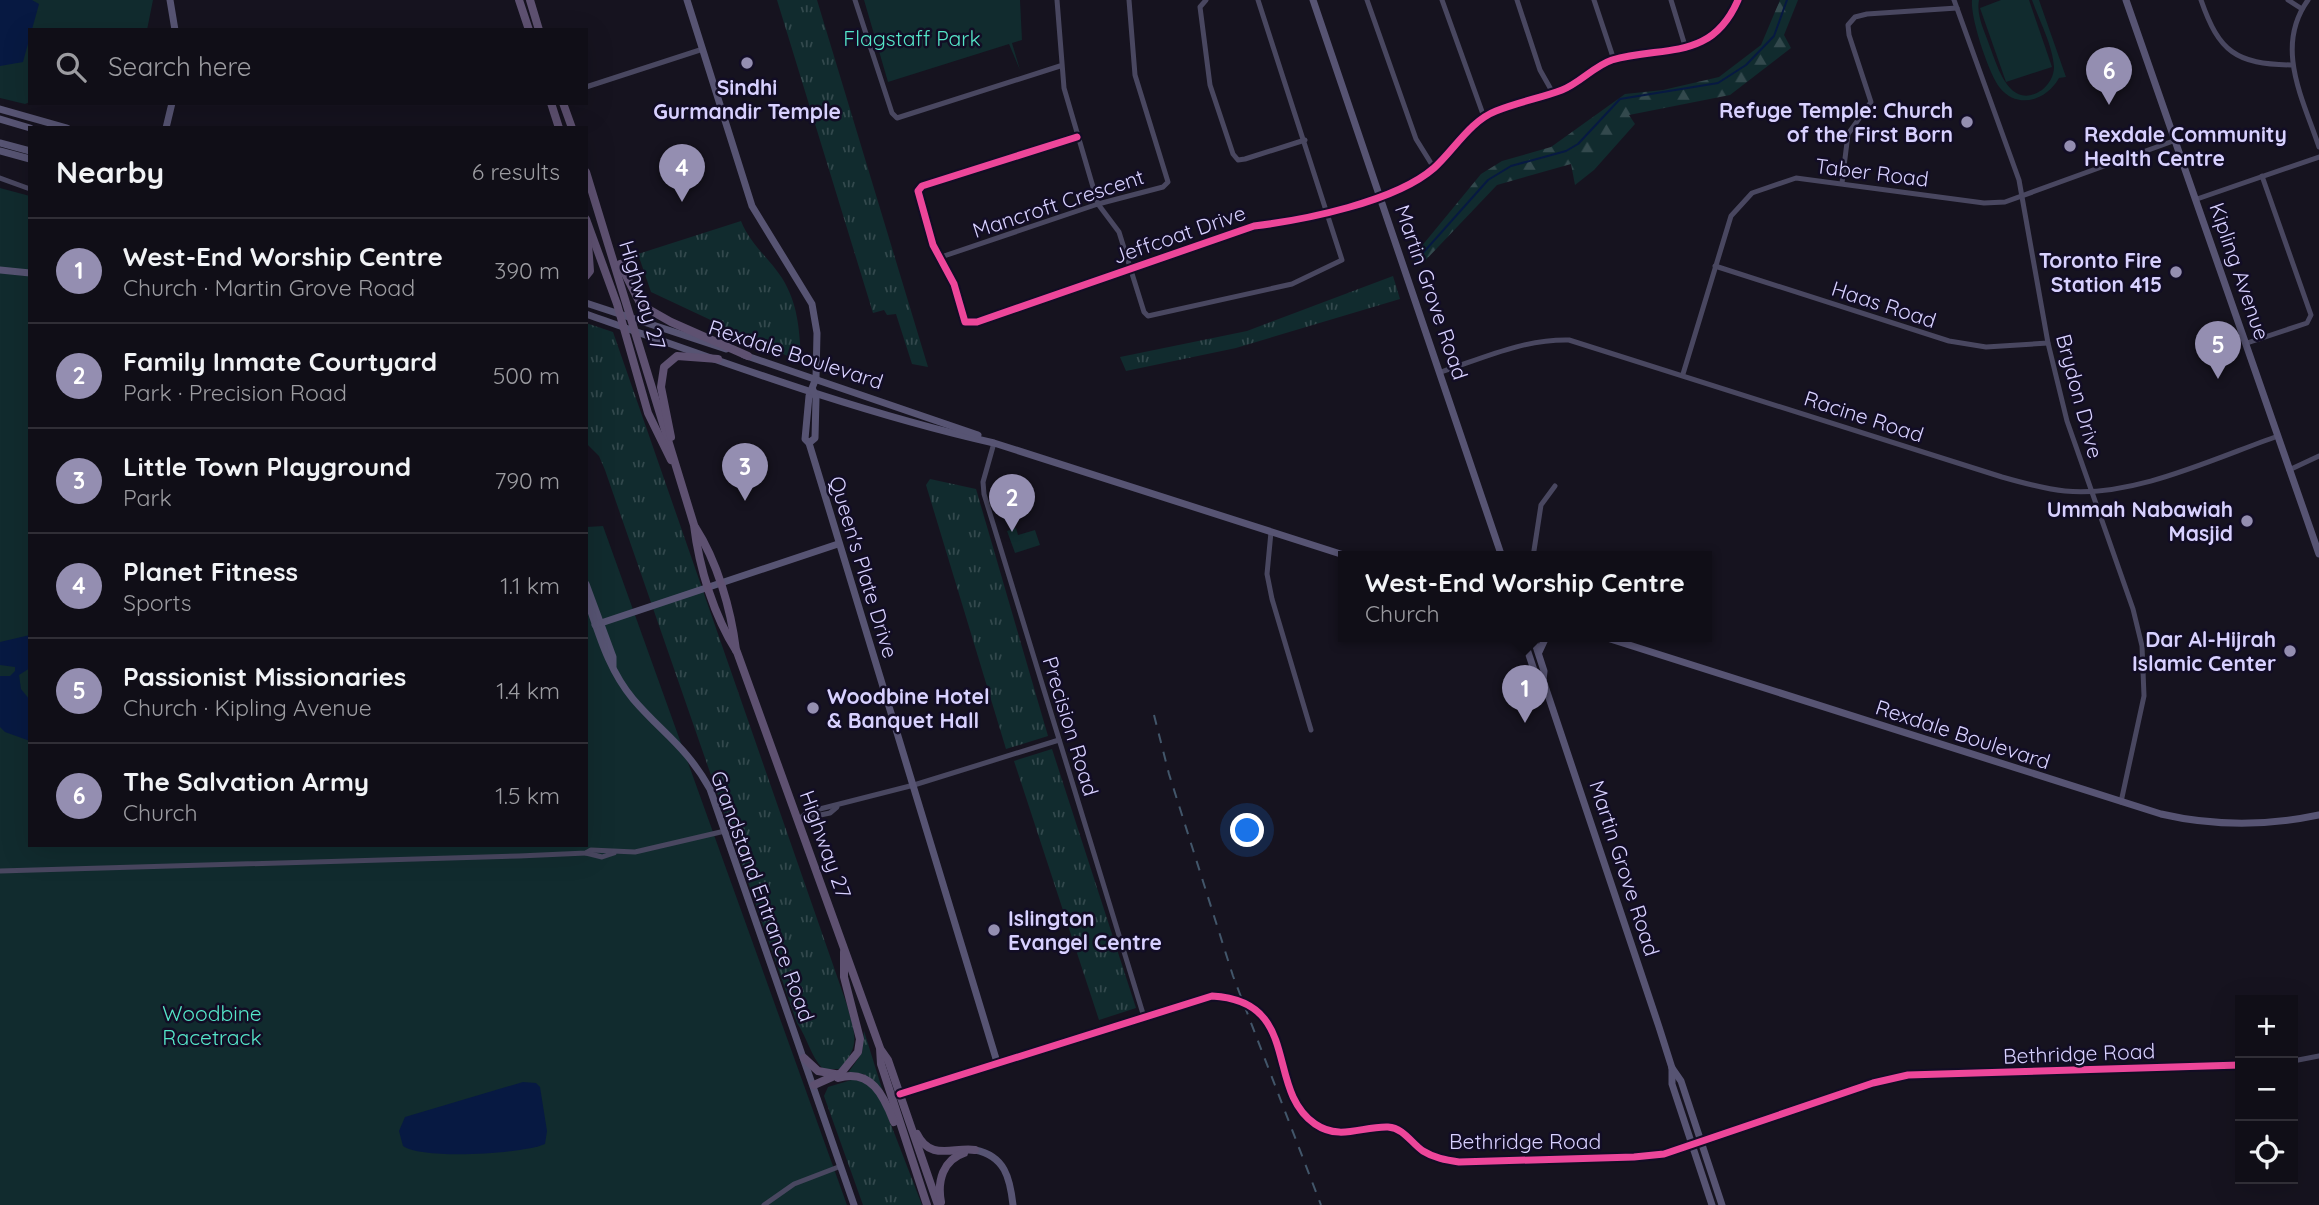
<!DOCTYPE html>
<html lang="en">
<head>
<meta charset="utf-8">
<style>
	body { margin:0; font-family:Quicksand,sans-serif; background:#191720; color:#f1f3f6 }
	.controls { position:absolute; right:21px; bottom:21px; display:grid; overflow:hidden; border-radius:0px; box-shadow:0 7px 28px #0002 }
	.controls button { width:63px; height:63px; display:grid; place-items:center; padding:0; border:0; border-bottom:2px solid #302e36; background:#100e17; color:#f1f3f6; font:35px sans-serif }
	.you { position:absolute; left:1248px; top:831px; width:24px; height:24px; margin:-18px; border:5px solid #fff; border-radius:50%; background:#1a73e8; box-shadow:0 0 0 10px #1a73e833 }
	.badge { display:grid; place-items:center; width:46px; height:46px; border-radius:50%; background:#948eb1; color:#fff; font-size:23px; font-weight:700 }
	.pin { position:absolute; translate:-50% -58px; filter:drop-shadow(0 2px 4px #0008) }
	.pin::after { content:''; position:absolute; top:37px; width:24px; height:21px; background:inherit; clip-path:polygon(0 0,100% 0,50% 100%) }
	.popup { position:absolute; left:1338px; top:551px; width:374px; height:91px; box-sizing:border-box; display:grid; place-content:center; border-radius:0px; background:#100e17; filter:drop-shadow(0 2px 5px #0005); font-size:23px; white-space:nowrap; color:#9c9ca1 }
	.popup b { font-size:26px; color:#f1f3f6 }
	.popup::after { content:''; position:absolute; left:50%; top:100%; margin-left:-14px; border:14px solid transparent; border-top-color:#100e17 }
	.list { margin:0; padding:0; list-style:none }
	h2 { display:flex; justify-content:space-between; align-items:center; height:91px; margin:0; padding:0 28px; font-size:30px }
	h2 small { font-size:23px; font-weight:400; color:#9c9ca1 }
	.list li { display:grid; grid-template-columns:46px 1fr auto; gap:21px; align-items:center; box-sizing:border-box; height:105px; padding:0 28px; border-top:2px solid #302e36 }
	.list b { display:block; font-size:26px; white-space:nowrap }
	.list p { margin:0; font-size:23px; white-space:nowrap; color:#9c9ca1 }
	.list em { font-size:23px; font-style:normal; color:#9c9ca1 }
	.icon { flex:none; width:38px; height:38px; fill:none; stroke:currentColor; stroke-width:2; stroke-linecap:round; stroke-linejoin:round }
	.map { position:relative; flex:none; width:2319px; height:1205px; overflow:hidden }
	.search { position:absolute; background:#100e17; box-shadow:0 7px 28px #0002; left:28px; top:28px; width:560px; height:77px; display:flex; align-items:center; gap:18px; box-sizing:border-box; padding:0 24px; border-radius:0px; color:#9c9ca1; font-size:26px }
	.panel { position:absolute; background:#100e17; box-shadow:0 7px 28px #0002; left:28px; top:126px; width:560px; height:721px; border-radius:0px }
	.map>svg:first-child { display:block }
</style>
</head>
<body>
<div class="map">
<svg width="2319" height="1205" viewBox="0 0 2319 1205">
	<defs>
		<pattern id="grass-tufts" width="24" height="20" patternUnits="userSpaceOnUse" patternTransform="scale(1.75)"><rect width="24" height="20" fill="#112b2e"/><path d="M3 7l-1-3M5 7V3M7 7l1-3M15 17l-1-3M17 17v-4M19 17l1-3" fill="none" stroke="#33494d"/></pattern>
		<pattern id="forest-firs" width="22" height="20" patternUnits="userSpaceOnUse" patternTransform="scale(1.75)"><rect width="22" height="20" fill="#112b2e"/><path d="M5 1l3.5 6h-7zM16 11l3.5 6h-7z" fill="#33494d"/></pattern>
	</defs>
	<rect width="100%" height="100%" fill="#16131f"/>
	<g fill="url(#grass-tufts)">
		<path d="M 777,0 L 817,0 L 928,367 L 912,364 L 896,314 L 887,315 L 884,310 L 873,313 Z"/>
		<path d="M 741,221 C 750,244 769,258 782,278 C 798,304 799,328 801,357 L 798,361 L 651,292 L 638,254 Z"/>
		<path d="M 1393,276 L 1400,299 L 1236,348 L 1126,371 L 1120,357 L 1247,331 Z"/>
		<path d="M 586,323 L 613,332 L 847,1005 C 855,1035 861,1044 840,1069 L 823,1069 C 810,1055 808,1039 797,1023 L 605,470 L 599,456 L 586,443 Z"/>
		<path d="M 930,479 L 976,489 L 1048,736 L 1006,749 L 926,485 Z"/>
		<path d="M 1052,749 L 1136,1008 L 1099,1020 L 1014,761 Z"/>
		<path d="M 864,1031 L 883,1092 L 864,1074 L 848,1073 L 862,1053 Z"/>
		<path d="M 858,1078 L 873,1087 L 883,1104 L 922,1205 L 863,1205 L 824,1096 L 828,1087 Z"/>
	</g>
	<path fill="url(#forest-firs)" d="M 1780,0 L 1798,0 L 1784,35 L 1791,48 L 1730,95 L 1629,115 L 1635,124 L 1594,170 L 1575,185 L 1571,164 L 1497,185 L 1420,266 L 1416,253 L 1481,174 L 1502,161 L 1551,147 L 1625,94 L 1663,90 L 1719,77 L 1761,45 Z"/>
	<g fill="#112b2e">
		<path d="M 0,0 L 153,0 L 147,30 L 30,30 L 30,102 L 25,104 L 0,98 Z"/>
		<path d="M 864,0 L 1020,0 L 1022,40 L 1012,43 L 1020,70 L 1009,44 L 888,82 Z"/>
		<path d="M 1972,0 L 1979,0 C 1976,16 1985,32 1990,47 C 1998,68 2010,111 2042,90 C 2049,84 2054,76 2054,67 C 2053,46 2039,20 2032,0 L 2039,0 L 2066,77 L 2059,78 C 2047,100 2018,110 2000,88 C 1989,75 1970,17 1972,0 Z"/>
		<path d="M 2001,0 L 2029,0 L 2052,67 L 2006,82 L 1980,8 Z"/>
		<path d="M 0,188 L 30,196 L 30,845 L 586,845 L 586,527 L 603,526 L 847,1205 L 0,1205 Z"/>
		<path d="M 1016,528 L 1018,535 L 1035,530 L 1040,545 L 1015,553 L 1007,531 Z"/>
	</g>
	<g fill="#071942">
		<path d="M 0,0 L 32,0 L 39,4 L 23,62 L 0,66 Z"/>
		<path d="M 30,635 L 30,668 L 19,675 L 21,689 L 30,700 L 30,741 L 5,732 L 0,727 L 0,676 L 10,676 L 15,671 L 15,667 L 0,665 L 0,642 Z"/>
		<path d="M 523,1082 L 536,1083 L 540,1087 L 547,1131 L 545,1144 C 523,1154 422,1160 403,1146 L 399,1131 L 405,1117 Z"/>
	</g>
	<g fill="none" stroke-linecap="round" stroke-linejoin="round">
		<path stroke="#071942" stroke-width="2" d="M 1414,263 L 1488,180 L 1511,166 L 1566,151 L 1578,144 L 1620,99 L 1718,83 L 1746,65 L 1774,36 L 1787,0"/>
		<g stroke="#494760" stroke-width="5">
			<path d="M 855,0 L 892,113 L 897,118 L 1060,66"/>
			<path d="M 1057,0 L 1064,88 L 1098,204 L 1119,232 L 1144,312 L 1148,316 L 1292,284 L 1342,260 L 1258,0"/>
			<path d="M 1206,0 L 1200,7 L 1210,85 L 1233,154 L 1238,160 L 1245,159 L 1305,140"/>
			<path d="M 1367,0 L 1416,139 L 1434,168"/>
			<path d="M 1442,0 L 1484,117"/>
			<path d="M 1517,0 L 1540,70 L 1553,93"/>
			<path d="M 1594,0 L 1614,60"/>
			<path d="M 1671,0 L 1686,49"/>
			<path d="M 1954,0 L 2019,180 L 2048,343 L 2067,421 L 2133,609 L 2142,646 L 2144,696 L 2121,802"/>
			<path d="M 2201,0 C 2219,52 2236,64 2291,65"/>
			<path d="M 2288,0 L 2302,9"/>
			<path d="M 2308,0 C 2274,47 2303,99 2319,147"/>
			<path d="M 586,87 L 703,49"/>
			<path d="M 1077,137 L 922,186 L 918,191 L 933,245 L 954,284 L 965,322 L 977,322 L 1254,226 C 1304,220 1395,202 1434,168 C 1454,150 1470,121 1496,111 C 1518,102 1541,98 1562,90 C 1580,83 1594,66 1612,60 C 1664,45 1711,62 1738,0"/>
			<path d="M 0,178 L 30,189"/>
			<path d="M 1842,183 L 1848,134 L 1871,102 L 1849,35 L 1848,25 L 1855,17 L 1867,14 L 1957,8"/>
			<path d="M 2197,199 L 2319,157"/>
			<path d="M 938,258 L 1098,204 L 1163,187 L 1168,182 L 1135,75 L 1129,0"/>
			<path d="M 1715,266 L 1949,341 L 1986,347 L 2048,343"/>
			<path d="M 2247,343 L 2307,323 L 2311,315 L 2262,176"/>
			<path d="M 1441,372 C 1483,358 1524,339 1569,340 L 2002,477 C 2023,483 2044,489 2065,491 C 2133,498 2215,458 2278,436"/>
			<path d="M 1683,374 L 1731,216 L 1752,193 L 1796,178 L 1984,203 L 2005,202 L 2176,140"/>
			<path d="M 994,443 L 983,482 L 984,494 L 1144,1017"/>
			<path d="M 2289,470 L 2319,456"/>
			<path d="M 1271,532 L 1267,574 L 1272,599 L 1311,730"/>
			<path d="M 1533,557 L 1541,505 L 1555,486"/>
			<path d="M 799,819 L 808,812 L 914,785 L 1059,740"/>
			<path d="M 801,819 L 830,813 L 837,807"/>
			<path d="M 586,853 L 602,857 L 614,853"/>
			<path d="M 0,871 L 519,856 L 586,853 L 591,850 L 635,852 L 725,831"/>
			<path d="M 2293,1061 L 2319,1056"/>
			<path d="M 900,1094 L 1212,996 C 1303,1001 1264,1089 1315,1124 C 1340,1141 1362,1126 1388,1127 C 1404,1128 1411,1143 1423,1151 C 1434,1158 1446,1160 1459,1162 L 1634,1157 L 1664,1154 L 1873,1083 L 1908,1075 L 2240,1065"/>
			<path d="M 764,1205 L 794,1184 L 841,1166"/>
		</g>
		<g stroke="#575473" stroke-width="7">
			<path d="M 170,0 L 175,30"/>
			<path d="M 687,0 L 752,206 L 812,304 L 817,333 L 816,378 L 809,396 L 805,439 L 809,443 L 997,1062"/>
			<path d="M 1313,0 L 1502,557"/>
			<path d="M 2126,0 L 2319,554"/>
			<path d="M 0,109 L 67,128"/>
			<path d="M 0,119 L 30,128"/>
			<path d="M 166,128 L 172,103"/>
			<path d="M 0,143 L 30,151"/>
			<path d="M 0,151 L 30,159"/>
			<path d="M 0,270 L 30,273"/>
			<path d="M 586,303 L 726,349"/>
			<path d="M 586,314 C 720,361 856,412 994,443 L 1350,557"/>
			<path d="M 744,355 L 978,435"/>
			<path d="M 809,443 L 815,438 L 816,398 L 813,390"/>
			<path d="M 586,584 L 613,657 L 613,666"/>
			<path d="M 586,597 C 599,634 608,669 633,699 C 663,734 686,746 710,789 L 854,1205"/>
			<path d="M 595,625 L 838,544"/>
			<path d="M 1523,637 L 1535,673 L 1543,680"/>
			<path d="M 1533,637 L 1544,671 L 1543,680 L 1659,1027 L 1672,1068 L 1672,1084 L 1712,1205"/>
			<path d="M 1604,637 L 2161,814 C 2213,826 2267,826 2319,815"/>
			<path d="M 1539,652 L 1546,637"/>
			<path d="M 1672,1068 L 1681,1081 L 1722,1205"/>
			<path d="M 975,1150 C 1005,1156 1010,1178 1013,1205"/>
		</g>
		<g stroke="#5e5171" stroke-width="8">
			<path d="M 519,0 L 529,30"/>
			<path d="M 530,0 L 539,30"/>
			<path d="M 551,103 L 559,128"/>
			<path d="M 563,103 L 572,128"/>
			<path d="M 586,172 L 694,525 C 699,568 714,616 737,652 L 880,1048 L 881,1064 L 927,1205"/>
			<path d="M 586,219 L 617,304 L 648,413 L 671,460"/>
			<path d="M 620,264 L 641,305 L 671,322 L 748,356"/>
			<path d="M 586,276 L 590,271 L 587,229"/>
			<path d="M 671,437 L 661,387 L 664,367 L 677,356 L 718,359"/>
			<path d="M 695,527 C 717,561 731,609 736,650"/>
			<path d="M 881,1050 L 888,1060 L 938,1205"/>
			<path d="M 804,1058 L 818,1071 L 835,1074"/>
			<path d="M 838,1078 C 871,1068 884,1096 894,1122"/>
			<path d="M 814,1085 L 841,1073 L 858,1052 L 860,1039 L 844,977 L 844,952"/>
			<path d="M 917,1134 C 930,1161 953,1147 975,1150"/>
			<path d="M 941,1202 C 937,1181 943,1160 964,1153"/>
		</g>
		<path stroke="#42566a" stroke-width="2" stroke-dasharray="10 9" stroke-linecap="butt" d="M 1154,715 L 1169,774 L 1233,976 L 1321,1205"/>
		<defs>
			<g id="cycleway">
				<path d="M 1077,137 L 922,186 L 918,191 L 933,245 L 954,284 L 965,322 L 977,322 L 1254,226 C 1304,220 1395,202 1434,168 C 1454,150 1470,121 1496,111 C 1518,102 1541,98 1562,90 C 1580,83 1594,66 1612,60 C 1664,45 1711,62 1738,0"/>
				<path d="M 900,1094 L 1212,996 C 1303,1001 1264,1089 1315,1124 C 1340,1141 1362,1126 1388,1127 C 1404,1128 1411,1143 1423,1151 C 1434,1158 1446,1160 1459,1162 L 1634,1157 L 1664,1154 L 1873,1083 L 1908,1075 L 2240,1065"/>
			</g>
		</defs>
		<use href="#cycleway" stroke="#120d25" stroke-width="11"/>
		<use href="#cycleway" stroke="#ed469a" stroke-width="7"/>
	</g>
	<g fill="#948eb1" stroke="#120d25" stroke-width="2.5">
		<circle cx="747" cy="63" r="7"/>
		<circle cx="1967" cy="122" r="7"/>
		<circle cx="2070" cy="146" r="7"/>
		<circle cx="2176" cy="272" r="7"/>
		<circle cx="2247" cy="521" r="7"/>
		<circle cx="2290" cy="651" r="7"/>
		<circle cx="813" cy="708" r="7"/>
		<circle cx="994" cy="930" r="7"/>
	</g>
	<g text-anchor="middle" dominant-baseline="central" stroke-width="5" stroke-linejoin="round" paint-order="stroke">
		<g font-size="21" fill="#55e7c9" stroke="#120d25">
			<text x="912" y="38">Flagstaff Park</text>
			<text x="212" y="1013">Woodbine<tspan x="212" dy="24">Racetrack</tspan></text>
		</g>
		<g font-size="21" font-weight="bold" fill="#d8d1ff" stroke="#120d25" text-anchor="end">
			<text x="747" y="87" text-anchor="middle">Sindhi<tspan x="747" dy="24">Gurmandir Temple</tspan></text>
			<text x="1953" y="110">Refuge Temple: Church<tspan x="1953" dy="24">of the First Born</tspan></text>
			<text x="2084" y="134" text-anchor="start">Rexdale Community<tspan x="2084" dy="24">Health Centre</tspan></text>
			<text x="2162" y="260">Toronto Fire<tspan x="2162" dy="24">Station 415</tspan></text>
			<text x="2233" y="509">Ummah Nabawiah<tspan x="2233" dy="24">Masjid</tspan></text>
			<text x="2276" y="639">Dar Al-Hijrah<tspan x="2276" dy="24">Islamic Center</tspan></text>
			<text x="827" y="696" text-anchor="start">Woodbine Hotel<tspan x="827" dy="24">&amp; Banquet Hall</tspan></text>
			<text x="1008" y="918" text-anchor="start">Islington<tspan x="1008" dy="24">Evangel Centre</tspan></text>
		</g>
		<g font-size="21" fill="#d8d1ff" stroke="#120d25">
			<text transform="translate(1872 172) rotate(7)">Taber Road</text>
			<text transform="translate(1058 203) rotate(-18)">Mancroft Crescent</text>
			<text transform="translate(1179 234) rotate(-19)">Jeffcoat Drive</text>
			<text transform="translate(2240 271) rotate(71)">Kipling Avenue</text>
			<text transform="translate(1432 292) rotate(71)">Martin Grove Road</text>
			<text transform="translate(643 295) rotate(73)">Highway 27</text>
			<text transform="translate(1884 304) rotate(18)">Haas Road</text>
			<text transform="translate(796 354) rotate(18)">Rexdale Boulevard</text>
			<text transform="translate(2080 396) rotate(75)">Brydon Drive</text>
			<text transform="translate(1864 416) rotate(18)">Racine Road</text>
			<text transform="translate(864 567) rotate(73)">Queen's Plate Drive</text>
			<text transform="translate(1071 726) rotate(73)">Precision Road</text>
			<text transform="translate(1963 734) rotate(18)">Rexdale Boulevard</text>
			<text transform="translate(826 844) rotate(70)">Highway 27</text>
			<text transform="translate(1625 868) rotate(72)">Martin Grove Road</text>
			<text transform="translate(763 896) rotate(70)">Grandstand Entrance Road</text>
			<text transform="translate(2079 1053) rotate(-2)">Bethridge Road</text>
			<text x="1525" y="1141">Bethridge Road</text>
		</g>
	</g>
</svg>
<div class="controls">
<button>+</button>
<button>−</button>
<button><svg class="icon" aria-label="locate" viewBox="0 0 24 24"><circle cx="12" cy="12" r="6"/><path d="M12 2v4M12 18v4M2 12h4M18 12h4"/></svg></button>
</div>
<div class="you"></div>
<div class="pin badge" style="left:1525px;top:723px">1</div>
<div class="popup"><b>West-End Worship Centre</b>Church</div>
<div class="pin badge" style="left:1012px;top:532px">2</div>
<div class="pin badge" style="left:745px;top:501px">3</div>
<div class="pin badge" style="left:682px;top:202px">4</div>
<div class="pin badge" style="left:2218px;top:379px">5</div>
<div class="pin badge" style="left:2109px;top:105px">6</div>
<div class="search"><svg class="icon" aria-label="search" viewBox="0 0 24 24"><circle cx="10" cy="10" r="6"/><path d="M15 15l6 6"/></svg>Search here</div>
<section class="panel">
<h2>Nearby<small>6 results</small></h2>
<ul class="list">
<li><span class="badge">1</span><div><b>West-End Worship Centre</b><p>Church · Martin Grove Road</p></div><em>390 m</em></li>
<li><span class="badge">2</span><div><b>Family Inmate Courtyard</b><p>Park · Precision Road</p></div><em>500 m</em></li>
<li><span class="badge">3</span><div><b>Little Town Playground</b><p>Park</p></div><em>790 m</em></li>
<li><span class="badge">4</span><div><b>Planet Fitness</b><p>Sports</p></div><em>1.1 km</em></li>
<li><span class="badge">5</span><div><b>Passionist Missionaries</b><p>Church · Kipling Avenue</p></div><em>1.4 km</em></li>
<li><span class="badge">6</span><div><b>The Salvation Army</b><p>Church</p></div><em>1.5 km</em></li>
</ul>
</section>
</div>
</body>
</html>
